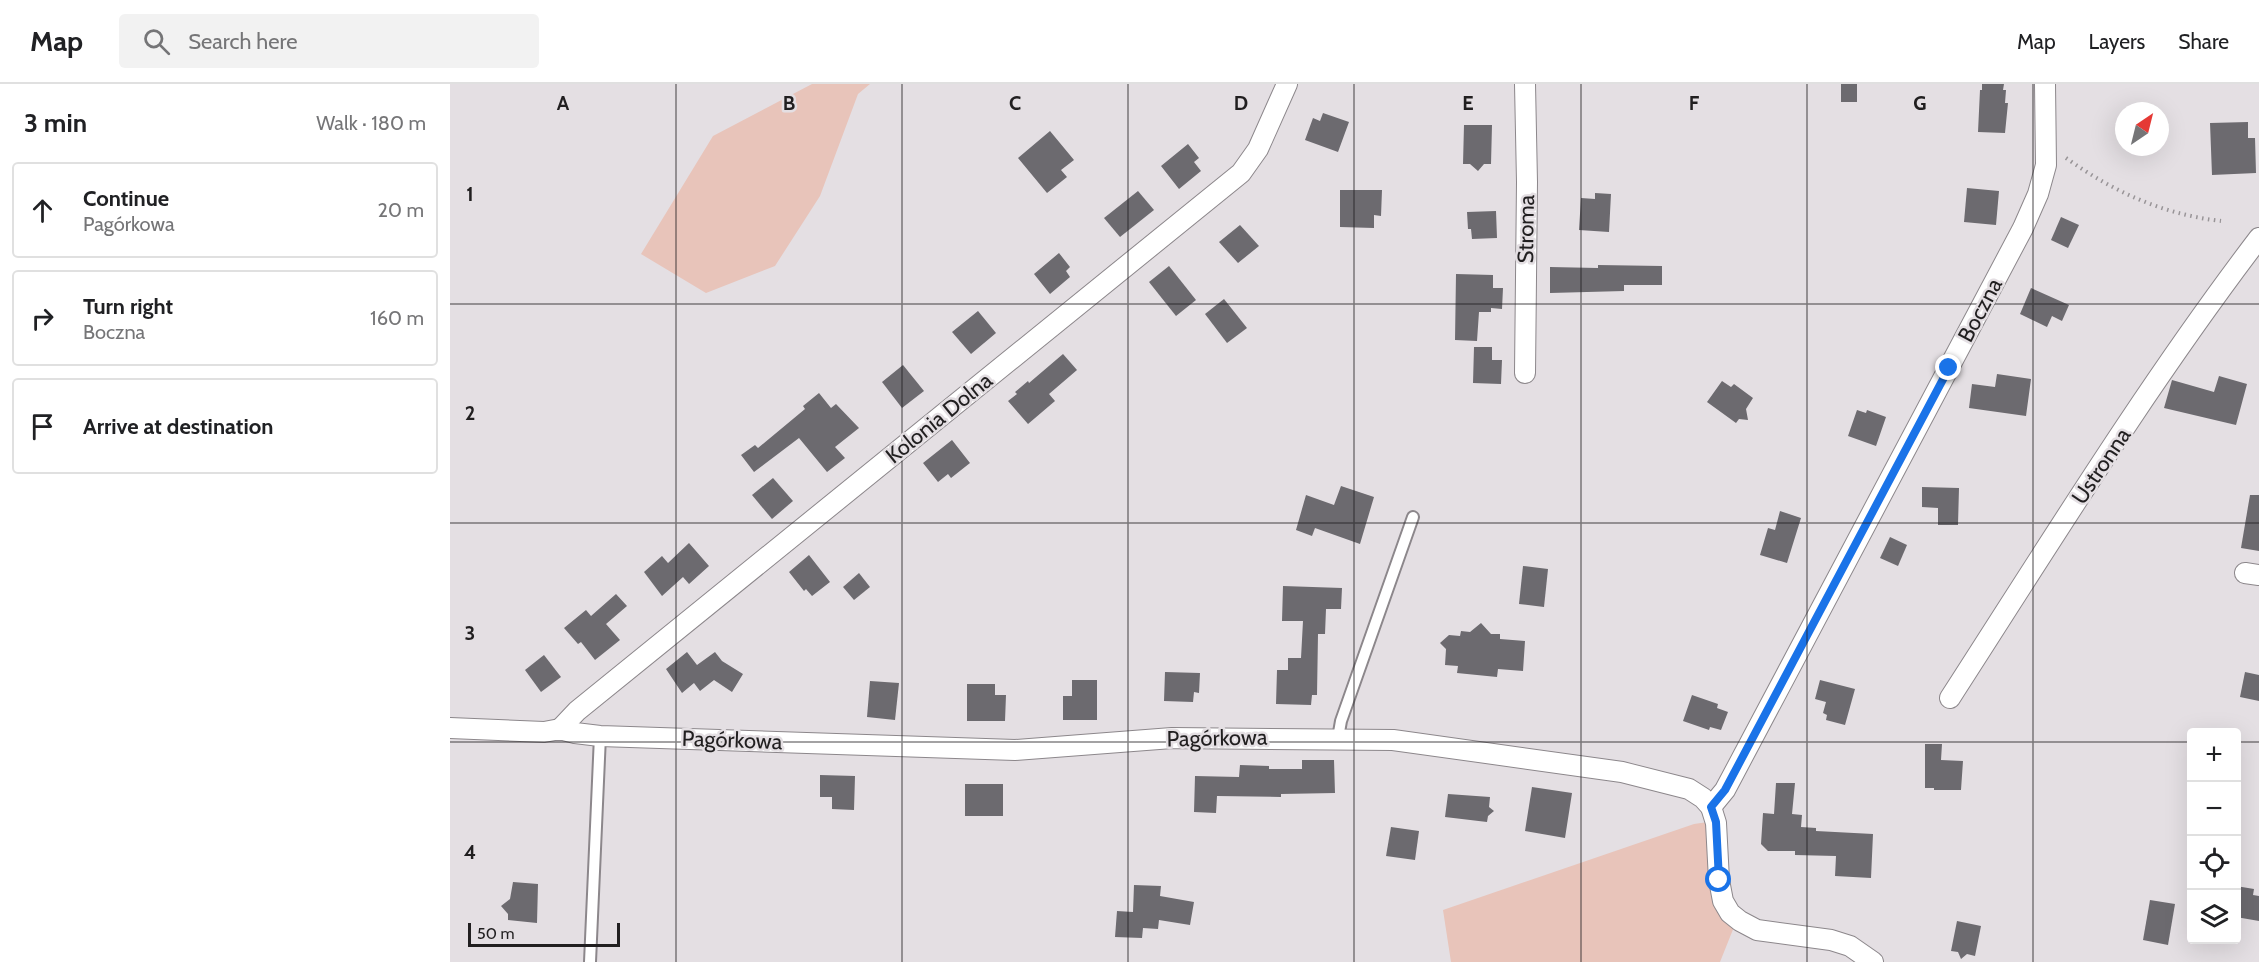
<!DOCTYPE html>
<html lang="en">
<head>
<meta charset="utf-8">
<style>
	body { margin:0; font-family:Cabin,sans-serif; background:#f2f2f2; color:#202124 }
	.controls { position:absolute; right:18px; bottom:18px; display:grid; overflow:hidden; border-radius:6px; box-shadow:0 6px 24px #0002 }
	.controls button { width:54px; height:54px; display:grid; place-items:center; padding:0; border:0; border-bottom:2px solid #e0e0e0; background:#fff; color:#202124; font:30px sans-serif }
	.compass { position:absolute; left:1665px; top:18px; width:54px; height:54px; border-radius:50%; background:#fff; box-shadow:0 6px 24px #0002; rotate:35deg }
	.scale { position:absolute; left:18px; bottom:15px; width:152px; box-sizing:border-box; padding-left:6px; border:3px solid #211f20; border-top:0; font-size:16px; line-height:21px; white-space:nowrap; color:#211f20; -webkit-text-stroke:4px #e4dfe3; paint-order:stroke }
	.stop { position:absolute; width:18px; height:18px; margin:-14px; border:4px solid #1a73e8; border-radius:50%; background:#fff }
	.stop.end { background:#1a73e8; border-color:#fff; box-shadow:0 2px 6px #0008 }
	.list { margin:0; padding:0; list-style:none }
	h2 { display:flex; justify-content:space-between; align-items:center; height:78px; margin:0; padding:0 24px; font-size:26px }
	h2 small { font-size:20px; font-weight:400; color:#757577 }
	.list li { display:grid; grid-template-columns:39px 1fr auto; gap:18px; align-items:center; box-sizing:border-box; height:96px; margin:0 12px 12px; padding:0 12px; border:2px solid #e0e0e0; border-radius:6px }
	.list b { display:block; font-size:22px; white-space:nowrap }
	.list p { margin:0; font-size:20px; white-space:nowrap; color:#757577 }
	.list em { font-size:20px; font-style:normal; color:#757577 }
	.icon { flex:none; width:33px; height:33px; fill:none; stroke:currentColor; stroke-width:2; stroke-linecap:round; stroke-linejoin:round }
	.map { position:relative; flex:none; width:1809px; height:878px; overflow:hidden }
	header { display:flex; align-items:center; gap:36px; box-sizing:border-box; height:84px; padding:0 30px; background:#fff; border-bottom:2px solid #e0e0e0 }
	header strong { font-size:28px }
	nav { display:flex; gap:33px; margin-inline-start:auto; font-size:21px }
	.search { width:420px; height:54px; background:#f2f2f2; display:flex; align-items:center; gap:15px; box-sizing:border-box; padding:0 21px; border-radius:6px; color:#757577; font-size:22px }
	main { display:flex }
	aside { flex:1; background:#fff }
	.map>svg:first-child { display:block }
</style>
</head>
<body>
<header>
<strong>Map</strong>
<div class="search"><svg class="icon" aria-label="search" viewBox="0 0 24 24"><circle cx="10" cy="10" r="6"/><path d="M15 15l6 6"/></svg>Search here</div>
<nav><a>Map</a><a>Layers</a><a>Share</a></nav>
</header>
<main>
<aside>
<h2>3 min<small>Walk · 180 m</small></h2>
<ul class="list">
<li><svg class="icon" aria-label="ahead" viewBox="0 0 24 24"><path d="M12 20V5M6 11l6-6 6 6"/></svg><div><b>Continue</b><p>Pagórkowa</p></div><em>20 m</em></li>
<li><svg class="icon" aria-label="right" viewBox="0 0 24 24"><path d="M7 20v-9h11M14 6l5 5-5 5"/></svg><div><b>Turn right</b><p>Boczna</p></div><em>160 m</em></li>
<li><svg class="icon" aria-label="arrive" viewBox="0 0 24 24"><path d="M6 21V4h12l-3 4 3 4H6"/></svg><div><b>Arrive at destination</b></div></li>
</ul>
</aside>
<div class="map">
<svg width="1809" height="878" viewBox="0 0 1809 878">
	<rect width="100%" height="100%" fill="#e4dfe3"/>
	<g fill="#e8c4ba">
		<path d="M 362,0 L 420,0 L 408,10 L 370,112 L 325,182 L 256,209 L 191,170 L 263,52 Z"/>
		<path d="M 1258,738 L 1284,843 L 1270,878 L 1001,878 L 993,826 L 1244,740 Z"/>
	</g>
	<g fill="#6c6a6f">
		<rect x="1391" y="0" width="16" height="18"/>
		<path d="M 1532,0 L 1554,0 L 1553,6 L 1556,6 L 1555,19 L 1558,19 L 1555,49 L 1528,48 L 1530,6 L 1532,6 Z"/>
		<path d="M 873,29 L 899,38 L 888,68 L 855,56 L 863,34 L 870,37 Z"/>
		<path d="M 1798,38 L 1798,54 L 1805,54 L 1806,89 L 1762,91 L 1760,39 Z"/>
		<path d="M 1014,41 L 1042,41 L 1041,80 L 1034,80 L 1028,87 L 1020,80 L 1013,80 Z"/>
		<path d="M 600,47 L 624,76 L 611,86 L 617,93 L 597,109 L 568,74 Z"/>
		<path d="M 738,60 L 749,74 L 744,78 L 751,87 L 729,105 L 711,82 Z"/>
		<path d="M 1517,104 L 1549,107 L 1546,141 L 1514,138 Z"/>
		<path d="M 890,106 L 932,106 L 931,132 L 924,131 L 924,144 L 890,143 Z"/>
		<path d="M 688,107 L 704,126 L 670,153 L 654,134 Z"/>
		<path d="M 1145,109 L 1161,110 L 1159,148 L 1129,146 L 1131,114 L 1145,115 Z"/>
		<path d="M 1046,127 L 1047,154 L 1022,155 L 1021,145 L 1018,145 L 1017,128 Z"/>
		<path d="M 1611,133 L 1629,141 L 1618,164 L 1601,156 Z"/>
		<path d="M 790,141 L 809,162 L 788,179 L 769,158 Z"/>
		<path d="M 609,169 L 620,183 L 616,187 L 620,193 L 600,210 L 584,190 Z"/>
		<path d="M 1148,181 L 1212,182 L 1212,201 L 1174,201 L 1174,207 L 1100,209 L 1100,183 L 1148,184 Z"/>
		<path d="M 719,182 L 746,216 L 726,232 L 699,198 Z"/>
		<path d="M 1006,190 L 1043,191 L 1043,204 L 1053,204 L 1052,225 L 1041,224 L 1041,228 L 1029,228 L 1027,257 L 1005,256 Z"/>
		<path d="M 1581,204 L 1619,221 L 1612,237 L 1602,232 L 1597,243 L 1570,230 Z"/>
		<path d="M 774,215 L 797,244 L 777,259 L 755,230 Z"/>
		<path d="M 528,227 L 546,249 L 521,270 L 502,248 Z"/>
		<path d="M 1024,263 L 1042,263 L 1042,276 L 1052,276 L 1051,300 L 1023,299 Z"/>
		<path d="M 613,270 L 627,286 L 599,310 L 605,317 L 578,340 L 558,317 L 567,310 L 565,308 L 578,297 L 579,299 Z"/>
		<path d="M 453,281 L 474,307 L 452,324 L 432,298 Z"/>
		<path d="M 1547,290 L 1581,295 L 1576,332 L 1519,324 L 1522,300 L 1545,303 Z"/>
		<path d="M 1769,292 L 1797,300 L 1786,341 L 1714,324 L 1722,296 L 1764,308 Z"/>
		<path d="M 1272,297 L 1281,303 L 1284,300 L 1303,314 L 1296,325 L 1298,336 L 1289,335 L 1286,339 L 1257,318 Z"/>
		<path d="M 369,309 L 381,324 L 386,320 L 409,344 L 385,363 L 395,374 L 377,388 L 349,354 L 304,388 L 291,371 L 305,361 L 308,364 L 355,325 L 353,322 Z"/>
		<path d="M 1407,326 L 1416,329 L 1417,326 L 1436,333 L 1426,362 L 1398,352 Z"/>
		<path d="M 502,356 L 520,379 L 501,394 L 498,390 L 488,398 L 473,379 Z"/>
		<path d="M 323,394 L 343,417 L 322,435 L 302,411 Z"/>
		<path d="M 891,402 L 924,413 L 910,460 L 865,444 L 862,452 L 846,446 L 856,411 L 884,421 Z"/>
		<path d="M 1472,403 L 1509,404 L 1508,441 L 1488,441 L 1488,424 L 1472,423 Z"/>
		<path d="M 1800,411 L 1809,411 L 1809,467 L 1791,464 Z"/>
		<path d="M 1330,427 L 1351,434 L 1337,479 L 1310,471 L 1318,444 L 1325,446 Z"/>
		<path d="M 1440,453 L 1457,461 L 1448,482 L 1430,474 Z"/>
		<path d="M 239,459 L 259,482 L 239,500 L 233,493 L 212,512 L 194,488 L 212,472 L 218,479 Z"/>
		<path d="M 359,471 L 380,498 L 362,512 L 356,505 L 354,507 L 339,488 Z"/>
		<path d="M 1073,482 L 1098,485 L 1094,523 L 1069,520 Z"/>
		<path d="M 409,489 L 420,503 L 404,516 L 393,503 Z"/>
		<path d="M 833,502 L 892,504 L 891,525 L 876,525 L 875,550 L 868,550 L 867,611 L 862,611 L 861,621 L 826,620 L 827,586 L 838,586 L 838,574 L 851,574 L 853,537 L 832,537 Z"/>
		<path d="M 166,510 L 177,522 L 156,540 L 170,556 L 145,576 L 131,558 L 128,560 L 114,544 L 136,526 L 141,532 Z"/>
		<path d="M 1031,539 L 1041,550 L 1050,550 L 1050,555 L 1075,557 L 1073,587 L 1048,585 L 1047,593 L 1007,589 L 1008,582 L 995,581 L 996,565 L 990,559 L 999,551 L 1010,552 L 1011,547 L 1020,548 Z"/>
		<path d="M 237,568 L 247,581 L 265,568 L 272,577 L 293,590 L 282,608 L 264,596 L 250,607 L 244,599 L 232,609 L 216,585 Z"/>
		<path d="M 94,571 L 111,593 L 91,608 L 75,586 Z"/>
		<path d="M 715,588 L 750,589 L 749,609 L 744,608 L 743,618 L 714,617 Z"/>
		<path d="M 1795,588 L 1809,591 L 1809,617 L 1790,613 Z"/>
		<path d="M 622,596 L 647,596 L 647,636 L 613,636 L 613,612 L 622,612 Z"/>
		<path d="M 1370,596 L 1405,605 L 1395,641 L 1376,636 L 1377,631 L 1373,629 L 1376,618 L 1365,615 Z"/>
		<path d="M 420,597 L 449,599 L 445,636 L 417,633 Z"/>
		<path d="M 517,600 L 545,600 L 545,611 L 556,611 L 555,637 L 517,637 Z"/>
		<path d="M 1242,611 L 1268,620 L 1267,624 L 1278,628 L 1271,646 L 1260,643 L 1259,646 L 1233,637 Z"/>
		<path d="M 1475,660 L 1492,660 L 1491,676 L 1513,677 L 1511,706 L 1484,706 L 1484,704 L 1475,704 Z"/>
		<path d="M 852,676 L 884,676 L 885,709 L 831,710 L 831,713 L 767,712 L 766,729 L 744,728 L 745,692 L 789,693 L 790,681 L 819,682 L 819,685 L 852,685 Z"/>
		<path d="M 370,691 L 405,692 L 404,726 L 382,725 L 382,713 L 370,713 Z"/>
		<path d="M 1326,699 L 1345,699 L 1342,730 L 1352,731 L 1351,743 L 1366,744 L 1366,747 L 1423,750 L 1421,794 L 1385,792 L 1386,772 L 1345,771 L 1345,767 L 1318,767 L 1311,760 L 1313,729 L 1324,730 Z"/>
		<rect x="515" y="700" width="38" height="32"/>
		<path d="M 1082,703 L 1122,709 L 1115,754 L 1075,747 Z"/>
		<path d="M 998,710 L 1040,713 L 1039,723 L 1044,727 L 1038,732 L 1037,738 L 995,733 Z"/>
		<path d="M 941,743 L 969,747 L 965,776 L 936,772 Z"/>
		<path d="M 63,798 L 88,800 L 87,839 L 58,836 L 58,830 L 51,822 L 60,815 Z"/>
		<path d="M 684,801 L 711,802 L 710,812 L 744,818 L 740,841 L 709,836 L 708,845 L 693,844 L 692,854 L 665,853 L 667,827 L 683,828 Z"/>
		<path d="M 1786,802 L 1804,805 L 1803,811 L 1809,812 L 1809,837 L 1786,833 Z"/>
		<path d="M 1700,816 L 1725,820 L 1718,861 L 1693,856 Z"/>
		<path d="M 1507,837 L 1531,842 L 1525,872 L 1517,870 L 1511,875 L 1508,868 L 1501,867 Z"/>
	</g>
	<g fill="none" stroke-linecap="round" stroke-linejoin="round">
		<defs>
			<g id="lane">
				<path d="M 888,654 L 891,637 L 963,433"/>
				<path d="M 140,878 L 150,652"/>
			</g>
			<g id="street">
				<path d="M 1075,0 L 1077,98 L 1075,289"/>
				<path d="M 1795,489 L 1809,491"/>
				<path d="M 1500,614 C 1600,459 1697,301 1809,154"/>
				<path d="M 0,644 L 94,648 L 110,645 L 125,649 L 150,652 L 565,666 L 722,654 L 943,656 L 1172,688 L 1239,705 L 1253,714 L 1261,723 L 1266,739 L 1269,796 L 1273,817 L 1280,829 L 1290,837 L 1307,846 L 1381,856 L 1400,862 L 1423,878"/>
				<path d="M 110,645 L 127,627 L 791,89 L 808,65 L 837,0"/>
				<path d="M 1261,723 L 1275,706 L 1573,144 L 1588,110 L 1596,81 L 1595,0"/>
			</g>
		</defs>
		<use href="#lane" stroke="#8c878b" stroke-width="14"/>
		<use href="#street" stroke="#8c878b" stroke-width="22"/>
		<path stroke="#989497" stroke-width="4" stroke-dasharray="1.5 4.5" stroke-linecap="butt" d="M 1616,74 C 1664,108 1712,130 1771,137"/>
		<use href="#lane" stroke="#fff" stroke-width="10"/>
		<use href="#street" stroke="#fff" stroke-width="20"/>
	</g>
	<g fill="none" stroke-linecap="round" stroke-linejoin="round">
		<path stroke="#1a73e8" stroke-width="8" d="M 1269,796 L 1266,738 L 1261,723 L 1275,706 L 1499,284"/>
	</g>
	<path fill="none" stroke="#211f20" stroke-width="1.5" stroke-opacity="0.55" d="M 226,0 L 226,878M 452,0 L 452,878M 678,0 L 678,878M 904,0 L 904,878M 1131,0 L 1131,878M 1357,0 L 1357,878M 1583,0 L 1583,878M 0,220 L 1809,220M 0,439 L 1809,439M 0,658 L 1742,658M 1786,658 L 1809,658"/>
	<g text-anchor="middle" dominant-baseline="central" stroke-width="5" stroke-linejoin="round" paint-order="stroke">
		<g font-size="22" fill="#211f20" stroke="#e4dfe3">
			<text transform="translate(1076 145) rotate(-89)">Stroma</text>
			<text transform="translate(1530 226) rotate(-62)">Boczna</text>
			<text transform="translate(489 334) rotate(-39)">Kolonia Dolna</text>
			<text transform="translate(1651 382) rotate(-56)">Ustronna</text>
			<text transform="translate(767 654) rotate(-1)">Pagórkowa</text>
			<text transform="translate(282 656) rotate(2)">Pagórkowa</text>
		</g>
	</g>
	<g font-size="20" text-anchor="middle" font-weight="bold" fill="#211f20" stroke="#e4dfe3" stroke-width="5" stroke-linejoin="round" paint-order="stroke">
		<text x="113" y="26">A</text>
		<text x="339" y="26">B</text>
		<text x="565" y="26">C</text>
		<text x="791" y="26">D</text>
		<text x="1018" y="26">E</text>
		<text x="1244" y="26">F</text>
		<text x="1470" y="26">G</text>
		<text x="20" y="117">1</text>
		<text x="20" y="336">2</text>
		<text x="20" y="556">3</text>
		<text x="20" y="775">4</text>
	</g>
</svg>
<div class="controls">
<button>+</button>
<button>−</button>
<button><svg class="icon" aria-label="locate" viewBox="0 0 24 24"><circle cx="12" cy="12" r="6"/><path d="M12 2v4M12 18v4M2 12h4M18 12h4"/></svg></button>
<button><svg class="icon" aria-label="layers" viewBox="0 0 24 24"><path d="M12 4l9 5-9 5-9-5zM3 14l9 5 9-5"/></svg></button>
</div>
<svg class="compass" viewBox="-18 -18 36 36"><path d="M0-13l5 13h-10z" fill="#e53935"/><path d="M0 13l5-13h-10z" fill="#757577"/></svg>
<div class="scale">50 m</div>
<div class="stop" style="left:1269px;top:796px"></div>
<div class="stop end" style="left:1499px;top:284px"></div>
</div>
</main>
</body>
</html>
